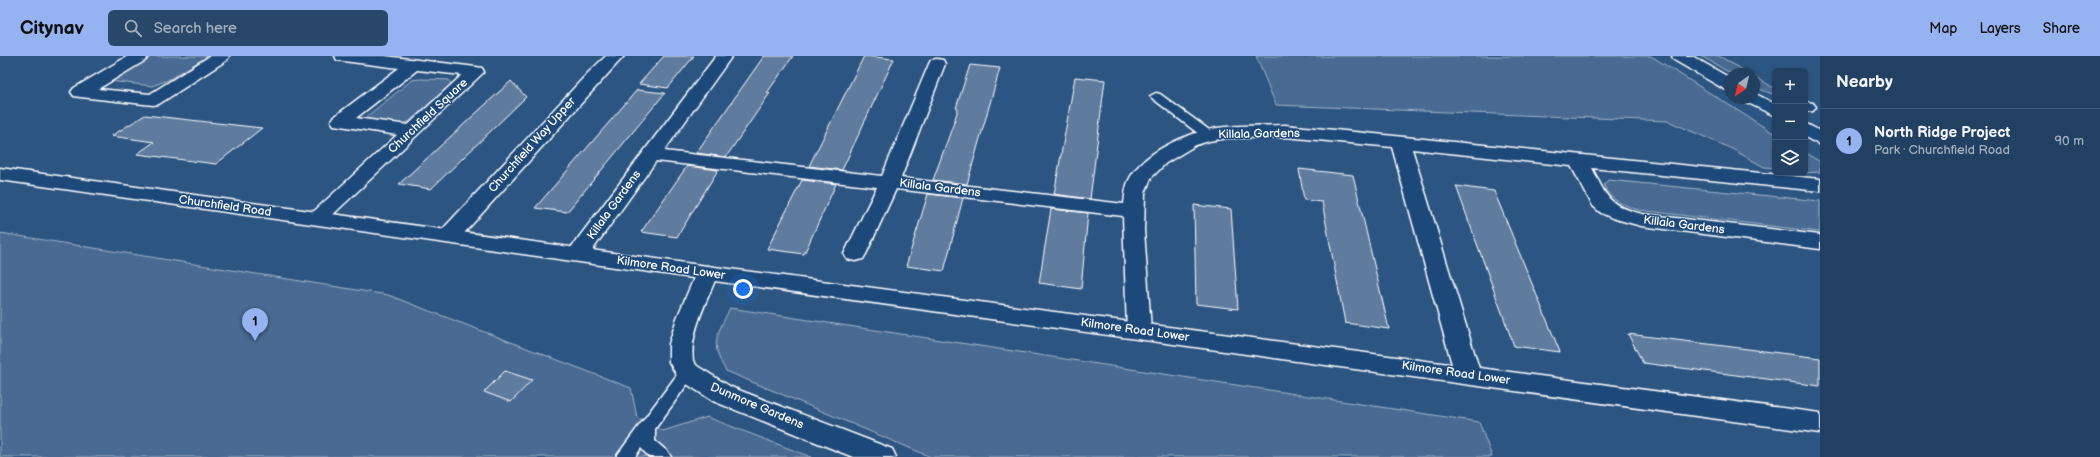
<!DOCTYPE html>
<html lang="en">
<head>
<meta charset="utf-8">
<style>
	body { margin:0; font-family:"Balsamiq Sans",sans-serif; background:#294768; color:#f1f3f6 }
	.controls { position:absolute; right:12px; top:12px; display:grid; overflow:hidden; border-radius:6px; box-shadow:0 1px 3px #0004 }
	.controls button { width:36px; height:36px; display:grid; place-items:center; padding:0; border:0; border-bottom:1px solid #3e5977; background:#214062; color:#f1f3f6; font:20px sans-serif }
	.compass { position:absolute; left:1724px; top:12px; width:36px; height:36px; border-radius:50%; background:#214062; box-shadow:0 1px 3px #0004; rotate:214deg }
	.you { position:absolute; left:743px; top:233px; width:14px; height:14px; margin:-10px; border:3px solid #fff; border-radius:50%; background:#1a73e8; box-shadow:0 0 0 6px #1a73e833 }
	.badge { display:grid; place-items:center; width:26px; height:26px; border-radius:50%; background:#95b2f1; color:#111; font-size:13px; font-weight:700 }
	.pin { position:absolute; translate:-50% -33px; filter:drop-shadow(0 1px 2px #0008) }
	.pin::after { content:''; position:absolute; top:21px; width:14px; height:12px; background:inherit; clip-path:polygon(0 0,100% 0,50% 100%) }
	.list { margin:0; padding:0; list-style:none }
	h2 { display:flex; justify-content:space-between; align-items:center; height:52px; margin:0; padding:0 16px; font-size:17px }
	h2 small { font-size:13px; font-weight:400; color:#a2afbe }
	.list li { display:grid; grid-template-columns:26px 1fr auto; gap:12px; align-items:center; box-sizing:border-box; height:64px; padding:0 16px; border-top:1px solid #3e5977 }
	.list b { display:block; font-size:15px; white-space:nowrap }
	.list p { margin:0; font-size:13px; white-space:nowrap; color:#a2afbe }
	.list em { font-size:13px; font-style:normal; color:#a2afbe }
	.icon { flex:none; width:22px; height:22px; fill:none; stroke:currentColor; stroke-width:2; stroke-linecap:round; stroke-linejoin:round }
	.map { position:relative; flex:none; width:1820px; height:401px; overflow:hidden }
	header { display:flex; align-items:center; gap:24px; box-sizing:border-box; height:56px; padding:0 20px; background:#95b2f1; color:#111 }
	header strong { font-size:19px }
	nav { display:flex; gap:22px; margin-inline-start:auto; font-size:14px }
	.search { width:280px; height:36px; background:#294768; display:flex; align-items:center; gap:10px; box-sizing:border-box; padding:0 14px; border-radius:6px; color:#a2afbe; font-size:15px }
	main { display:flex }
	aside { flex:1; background:#214062 }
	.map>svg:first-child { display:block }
</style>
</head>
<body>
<header>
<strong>Citynav</strong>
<div class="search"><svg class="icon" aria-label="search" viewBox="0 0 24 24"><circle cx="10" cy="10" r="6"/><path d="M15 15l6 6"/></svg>Search here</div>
<nav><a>Map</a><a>Layers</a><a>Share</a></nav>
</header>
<main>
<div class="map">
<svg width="1820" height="401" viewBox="0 0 1820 401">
	<rect width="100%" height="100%" fill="#2c5582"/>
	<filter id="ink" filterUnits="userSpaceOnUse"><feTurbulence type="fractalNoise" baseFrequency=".025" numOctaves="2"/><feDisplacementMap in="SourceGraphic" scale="8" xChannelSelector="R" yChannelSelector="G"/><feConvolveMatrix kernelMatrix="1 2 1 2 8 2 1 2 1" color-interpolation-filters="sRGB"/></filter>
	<g filter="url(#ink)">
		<g fill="#486b92" stroke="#a4b5c8">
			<path d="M 153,0 L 208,0 L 168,24 L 152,30 L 109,25 Z"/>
			<path d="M 1256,0 L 1651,0 L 1775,78 L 1775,112 L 1764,111 L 1732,93 L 1668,65 L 1276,49 Z"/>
			<path d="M 1701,0 L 1719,0 L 1750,18 L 1732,18 Z"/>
			<path d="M 1754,20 L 1774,32 L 1775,39 L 1754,31 Z"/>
			<path d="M 420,23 L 449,24 L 451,28 L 409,66 L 395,69 L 369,64 L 366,61 L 412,24 Z"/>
			<path d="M 1805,96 L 1820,106 L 1820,116 L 1805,117 Z"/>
			<path d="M 1608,124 L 1820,145 L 1820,176 L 1639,154 C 1626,150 1608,144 1604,129 Z"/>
			<path d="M 0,177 L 388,239 L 631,332 L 637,361 L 663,375 L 707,361 L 811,401 L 0,401 Z"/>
			<path d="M 730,252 L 1479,366 L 1492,401 L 931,401 L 726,315 C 709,287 717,279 730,252 Z"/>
		</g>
		<g fill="#5e7c9f" stroke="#fff">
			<path d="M 664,0 L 694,0 L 668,32 L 639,28 Z"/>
			<path d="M 764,0 L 793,0 L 767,37 L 770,37 L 726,101 L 696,97 Z"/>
			<path d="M 864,0 L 894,3 L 842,114 L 809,110 Z"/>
			<path d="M 970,9 L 1000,12 L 967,128 L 933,124 L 953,69 L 958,53 L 956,52 Z"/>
			<path d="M 1075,21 L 1105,24 L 1090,143 L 1054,138 Z"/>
			<path d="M 511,25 L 526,41 L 431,133 L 399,128 Z"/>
			<path d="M 637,34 L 665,37 L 567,156 L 535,152 Z"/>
			<path d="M 145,59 L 262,72 L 216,108 L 137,98 L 154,86 L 111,80 Z"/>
			<path d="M 687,110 L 718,114 L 677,181 L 641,176 Z"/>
			<path d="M 1299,113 L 1353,119 L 1389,273 L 1345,267 L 1322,146 L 1304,144 Z"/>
			<path d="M 802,124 L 836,128 L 804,198 L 767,193 Z"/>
			<path d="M 1456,130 L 1494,135 L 1560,296 L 1514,290 Z"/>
			<path d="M 928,138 L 963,142 L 944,215 L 906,210 Z"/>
			<path d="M 1194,149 L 1231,153 L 1238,253 L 1196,248 Z"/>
			<path d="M 1051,153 L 1088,157 L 1081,233 L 1039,227 Z"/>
			<path d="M 1628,278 L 1820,302 L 1820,330 L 1643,307 Z"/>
			<path d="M 505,315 L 532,324 L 511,346 L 484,336 Z"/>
		</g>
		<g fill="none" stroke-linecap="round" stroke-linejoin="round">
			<defs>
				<g id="lane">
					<path d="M 1156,37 L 1160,38 L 1212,76 L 1214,79 L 1212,82 L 1204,82 L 1152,42 L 1150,40 Z"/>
					<path d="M 688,310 L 694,312 L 696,316 L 655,373 L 655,385 L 668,396 L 671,401 L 649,401 L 641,392 L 635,401 L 616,401 L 682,312 Z"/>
				</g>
				<g id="street">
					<path d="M 128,0 L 148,0 L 146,4 L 98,33 L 150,38 L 210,0 L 229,0 L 227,4 L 159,48 L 153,49 L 80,41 L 74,40 L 71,36 L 74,32 Z"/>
					<path d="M 335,0 L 385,0 L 476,11 L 482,12 L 484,16 L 325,166 L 318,168 L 311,166 L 308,162 L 311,158 L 397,79 L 334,69 L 331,65 L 334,61 L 399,12 L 343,5 L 337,4 ZM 417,14 L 462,19 L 408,69 L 356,62 Z"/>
					<path d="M 606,0 L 624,0 L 457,185 L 449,187 L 441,185 L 438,180 L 441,175 L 588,17 Z"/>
					<path d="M 716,0 L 732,0 L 664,95 L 882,120 L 929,8 L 931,4 L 937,3 L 943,4 L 945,8 L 901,122 L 1124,148 C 1125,141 1125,133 1128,126 C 1141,96 1187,77 1217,72 C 1240,69 1262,70 1285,69 L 1820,123 L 1820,135 L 1592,112 C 1607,142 1608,149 1642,158 L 1820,179 L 1820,193 L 1641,170 L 1612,162 L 1601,157 L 1593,150 L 1571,110 L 1412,93 L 1481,319 L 1477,325 L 1468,328 L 1459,325 L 1455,319 L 1392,91 L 1285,81 L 1228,82 L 1209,85 L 1196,89 L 1166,107 L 1151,122 L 1145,137 L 1144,174 L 1151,274 L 1147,280 L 1139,282 L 1131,280 L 1127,274 L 1123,160 L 896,133 L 866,198 L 863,203 L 855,205 L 847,203 L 844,198 L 877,131 L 656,105 L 586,203 L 578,205 L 570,203 L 567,198 L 570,193 Z"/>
					<path d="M 1672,0 L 1692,0 L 1730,22 L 1730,34 L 1724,33 L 1674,4 Z"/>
					<path d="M 1754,37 L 1775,48 L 1775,60 L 1746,46 L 1743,42 L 1754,42 Z"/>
					<path d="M 1805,46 L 1813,47 L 1816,51 L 1813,55 L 1805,56 Z"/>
					<path d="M 1805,67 L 1820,75 L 1820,89 L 1805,81 Z"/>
					<path d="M 707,210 L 715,212 L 718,217 C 708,243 689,277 693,305 L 697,310 L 731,331 L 892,393 L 896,401 L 853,401 L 713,345 L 679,323 L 669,306 L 669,288 L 677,262 L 696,217 L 699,212 Z"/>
				</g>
				<path id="secondary" d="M 0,112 L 707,210 L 1820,357 L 1820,377 L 707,224 L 0,124 Z"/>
			</defs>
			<use href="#lane" stroke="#fff" stroke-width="3"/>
			<use href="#street" stroke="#fff" stroke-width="3"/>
			<use href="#secondary" stroke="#fff" stroke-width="3"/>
			<use href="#lane" fill="#1f4a7a" fill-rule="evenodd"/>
			<use href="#street" fill="#1f4a7a" fill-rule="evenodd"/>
			<use href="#secondary" fill="#1f4a7a" fill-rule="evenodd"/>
		</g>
	</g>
	<g text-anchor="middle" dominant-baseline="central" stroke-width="3" stroke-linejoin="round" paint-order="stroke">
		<g font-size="12" fill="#fff" stroke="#1f4a7a">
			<text transform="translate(428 60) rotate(-43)">Churchfield Square</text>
			<text transform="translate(1259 78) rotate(-1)">Killala Gardens</text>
			<text transform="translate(532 89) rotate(-48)">Churchfield Way Upper</text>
			<text transform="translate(940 132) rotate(7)">Killala Gardens</text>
			<text transform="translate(614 149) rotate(-54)">Killala Gardens</text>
			<text transform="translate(225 150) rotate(8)">Churchfield Road</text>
			<text transform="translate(1684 169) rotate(7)">Killala Gardens</text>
			<text transform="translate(671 212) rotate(8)">Kilmore Road Lower</text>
			<text transform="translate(1135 274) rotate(8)">Kilmore Road Lower</text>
			<text transform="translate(1456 317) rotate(8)">Kilmore Road Lower</text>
			<text transform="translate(757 350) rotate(23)">Dunmore Gardens</text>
		</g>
	</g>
</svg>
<div class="controls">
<button>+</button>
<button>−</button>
<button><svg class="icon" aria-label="layers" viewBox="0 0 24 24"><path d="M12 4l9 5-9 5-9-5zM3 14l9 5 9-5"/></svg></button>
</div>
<svg class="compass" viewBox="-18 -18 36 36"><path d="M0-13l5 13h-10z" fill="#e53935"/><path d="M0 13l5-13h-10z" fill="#a2afbe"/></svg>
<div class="you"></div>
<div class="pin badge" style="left:255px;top:285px">1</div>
</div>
<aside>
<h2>Nearby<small></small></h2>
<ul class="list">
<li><span class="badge">1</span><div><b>North Ridge Project</b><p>Park · Churchfield Road</p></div><em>90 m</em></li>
</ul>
</aside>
</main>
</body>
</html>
